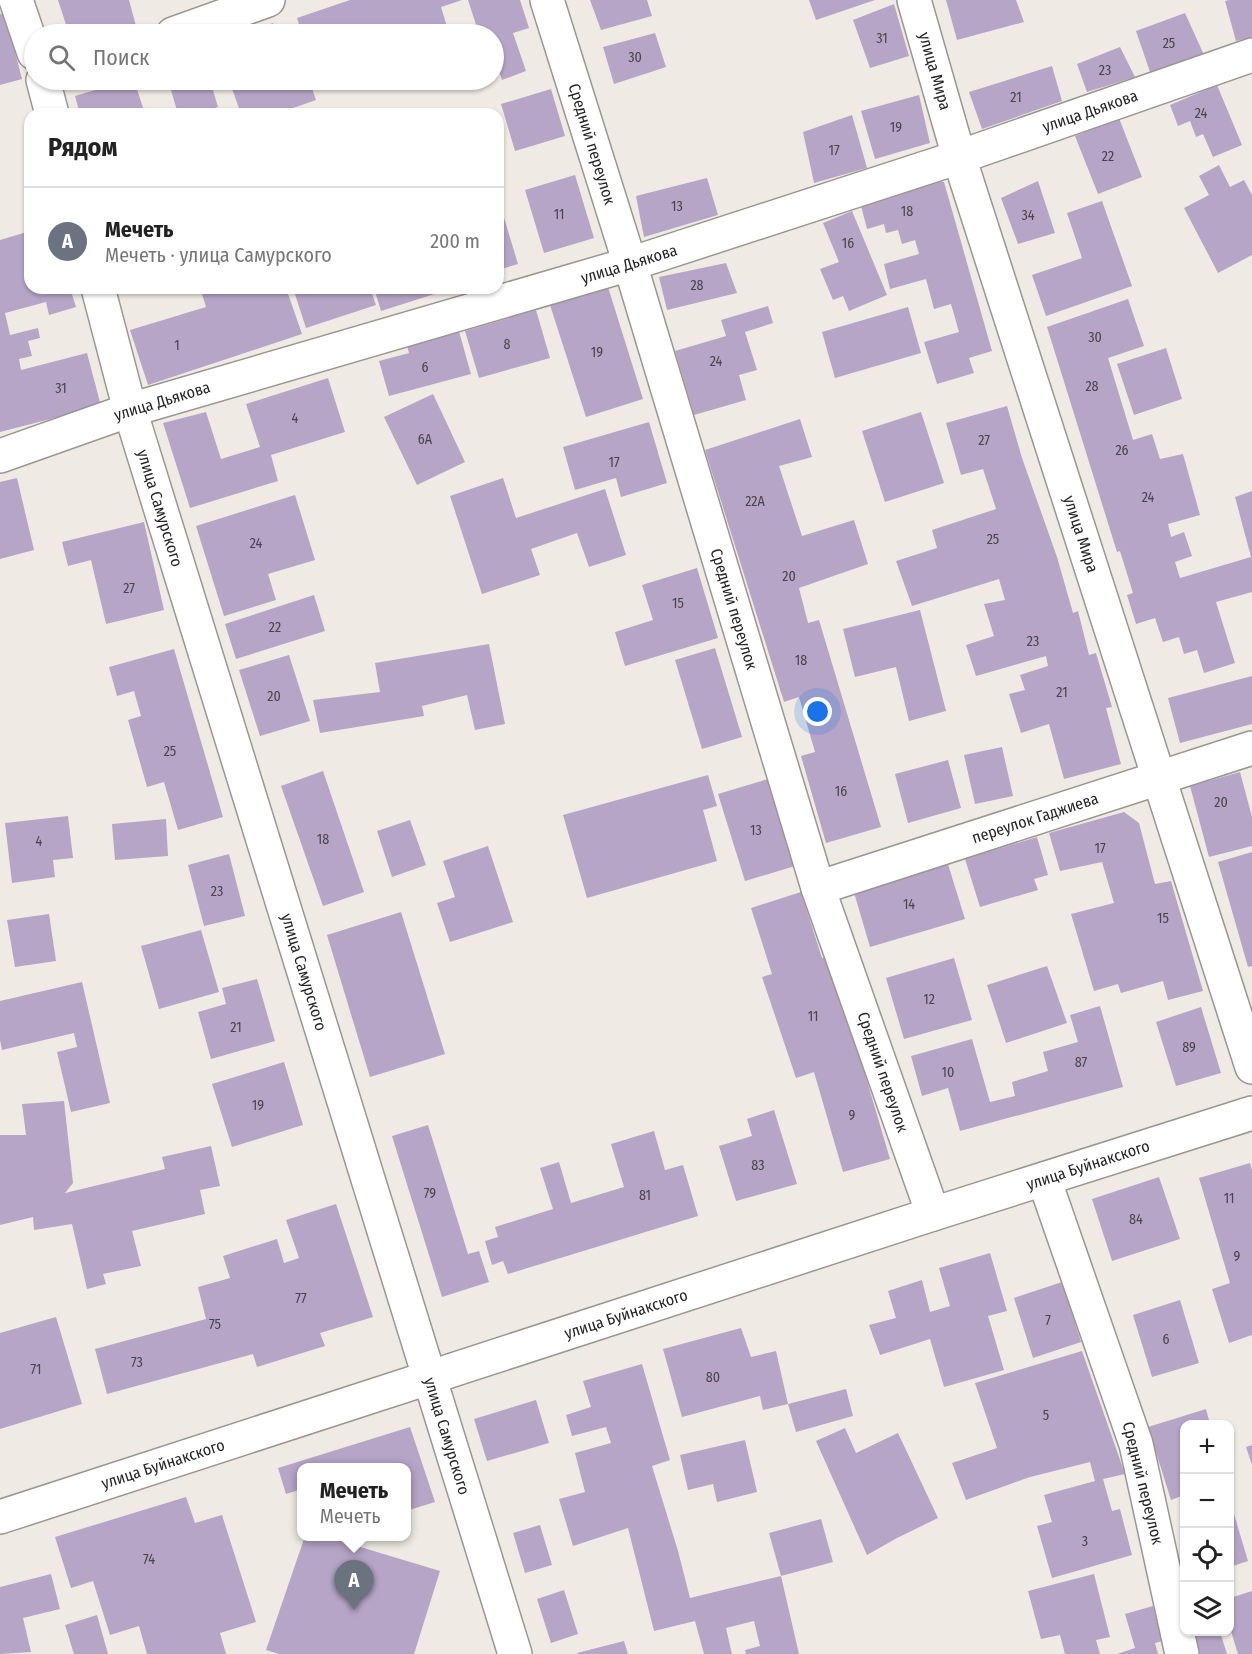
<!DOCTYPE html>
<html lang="ru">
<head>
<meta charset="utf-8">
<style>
	body { margin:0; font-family:"Fira Sans Condensed",sans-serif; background:#f6f6f6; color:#222 }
	.controls { position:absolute; right:18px; bottom:18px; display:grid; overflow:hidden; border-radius:12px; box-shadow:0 2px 4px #0004 }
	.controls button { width:54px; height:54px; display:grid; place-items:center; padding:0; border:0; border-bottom:2px solid #e0e0e0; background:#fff; color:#222; font:30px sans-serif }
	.you { position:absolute; left:818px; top:712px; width:21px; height:21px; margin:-15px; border:4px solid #fff; border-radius:50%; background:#1a73e8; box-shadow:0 0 0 9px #1a73e833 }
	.badge { display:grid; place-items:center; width:39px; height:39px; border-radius:50%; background:#b45309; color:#fff; font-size:20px; font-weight:700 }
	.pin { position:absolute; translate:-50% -50px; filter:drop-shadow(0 2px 3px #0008) }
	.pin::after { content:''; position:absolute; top:32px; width:21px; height:18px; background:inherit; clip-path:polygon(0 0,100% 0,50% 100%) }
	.popup { position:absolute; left:297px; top:1463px; width:114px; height:78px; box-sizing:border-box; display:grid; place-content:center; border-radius:12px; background:#fff; filter:drop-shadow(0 2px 4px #0005); font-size:20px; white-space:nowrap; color:#767676 }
	.popup b { font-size:22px; color:#222 }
	.popup::after { content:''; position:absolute; left:50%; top:100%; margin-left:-12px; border:12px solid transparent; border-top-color:#fff }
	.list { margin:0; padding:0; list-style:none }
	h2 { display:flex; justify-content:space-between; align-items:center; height:78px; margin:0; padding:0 24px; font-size:26px }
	h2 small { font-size:20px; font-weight:400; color:#767676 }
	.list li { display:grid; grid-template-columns:39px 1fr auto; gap:18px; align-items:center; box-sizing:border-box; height:108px; padding:0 24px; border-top:2px solid #e0e0e0 }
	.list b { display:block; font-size:22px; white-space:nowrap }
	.list p { margin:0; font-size:20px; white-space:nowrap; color:#767676 }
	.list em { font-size:20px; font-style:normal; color:#767676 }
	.icon { flex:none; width:33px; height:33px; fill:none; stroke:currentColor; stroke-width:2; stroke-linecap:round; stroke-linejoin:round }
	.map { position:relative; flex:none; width:1252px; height:1654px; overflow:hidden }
	.search { position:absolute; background:#fff; box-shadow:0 2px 4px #0004; left:24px; top:24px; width:480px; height:66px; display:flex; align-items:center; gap:15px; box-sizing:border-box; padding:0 21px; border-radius:33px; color:#767676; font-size:22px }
	.panel { position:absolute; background:#fff; box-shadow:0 2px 4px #0004; left:24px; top:108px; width:480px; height:186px; border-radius:18px }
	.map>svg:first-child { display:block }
</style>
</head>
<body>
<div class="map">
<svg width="1252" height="1654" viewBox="0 0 1252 1654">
	<rect width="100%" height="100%" fill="#efebe4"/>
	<g fill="#b6a5c7">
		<path d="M 58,0 L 129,0 L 136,26 L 105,34 L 69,34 Z"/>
		<path d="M 350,0 L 462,0 L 441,7 L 449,33 L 444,34 L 422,34 L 421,33 L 415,34 L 302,34 L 297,18 Z"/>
		<path d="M 468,0 L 520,0 L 529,28 L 513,33 L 526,71 L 502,80 L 494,56 L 494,34 L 479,34 Z"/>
		<path d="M 590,0 L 647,0 L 652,16 L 601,30 Z"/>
		<path d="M 809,0 L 875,0 L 816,20 Z"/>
		<path d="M 946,0 L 1016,0 L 1024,22 L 957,40 Z"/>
		<path d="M 1229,0 L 1252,0 L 1252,37 L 1236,41 L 1225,1 Z"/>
		<path d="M 894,4 L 909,56 L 870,68 L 853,20 Z"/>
		<path d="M 5,13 L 22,79 L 0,85 L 0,14 Z"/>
		<path d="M 1185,13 L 1204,55 L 1150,72 L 1136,31 Z"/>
		<path d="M 273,23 L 277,34 L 240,34 Z"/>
		<path d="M 655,33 L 666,67 L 614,84 L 603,47 Z"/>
		<path d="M 1120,47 L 1135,77 L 1087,92 L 1077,64 Z"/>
		<path d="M 1052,66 L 1062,101 L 982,129 L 969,92 Z"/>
		<path d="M 129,80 L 134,80 L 145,114 L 80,114 L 75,96 Z"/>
		<path d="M 168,80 L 210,80 L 218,107 L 193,114 L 178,114 Z"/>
		<path d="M 229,80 L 309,80 L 316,100 L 276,114 L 241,114 Z"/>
		<path d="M 318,80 L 335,80 L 320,85 Z"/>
		<path d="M 1217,85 L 1242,145 L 1213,157 L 1203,134 L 1196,137 L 1190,121 L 1178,126 L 1170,105 Z"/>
		<path d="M 551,89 L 565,136 L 515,151 L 501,104 Z"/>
		<path d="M 919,95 L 930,143 L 875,159 L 861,111 Z"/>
		<path d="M 1115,108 L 1142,177 L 1098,194 L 1075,136 L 1098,127 L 1093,117 Z"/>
		<path d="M 852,115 L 867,168 L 814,183 L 803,132 Z"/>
		<path d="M 1219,165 L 1230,187 L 1244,180 L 1252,195 L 1252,255 L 1218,273 L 1184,208 L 1209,195 L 1199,176 Z"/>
		<path d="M 575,175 L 594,238 L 544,253 L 525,190 Z"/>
		<path d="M 707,178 L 718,215 L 644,237 L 636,196 Z"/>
		<path d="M 929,179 L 944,182 L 992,351 L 969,358 L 974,373 L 937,384 L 924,342 L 959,332 L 951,304 L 934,309 L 926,279 L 890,289 L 884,264 L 919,254 L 915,240 L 902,244 L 898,230 L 886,233 L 884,224 L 867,229 L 859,198 Z"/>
		<path d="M 1038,181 L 1055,233 L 1018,244 L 1001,198 Z"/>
		<path d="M 498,198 L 518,264 L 498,270 Z"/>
		<path d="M 1102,201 L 1132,286 L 1046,316 L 1032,275 L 1082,258 L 1067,213 Z"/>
		<path d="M 852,211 L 887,295 L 849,311 L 843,296 L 833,300 L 820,269 L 839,262 L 823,223 Z"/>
		<path d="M 30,231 L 30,288 L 70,288 L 76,307 L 49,315 L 46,302 L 5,313 L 10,335 L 38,328 L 40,338 L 28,341 L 32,356 L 19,359 L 21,370 L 87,353 L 101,406 L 0,432 L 0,240 Z"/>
		<path d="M 726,263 L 737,293 L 667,310 L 659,277 Z"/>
		<path d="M 608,287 L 643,399 L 586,417 L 550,305 Z"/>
		<path d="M 200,288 L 286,288 L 302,334 L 148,385 L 130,330 L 206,307 Z"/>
		<path d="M 293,288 L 370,288 L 376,305 L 306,328 Z"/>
		<path d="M 374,288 L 443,288 L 444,291 L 381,311 Z"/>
		<path d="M 1128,299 L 1144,346 L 1108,358 L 1133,440 L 1152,434 L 1160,459 L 1183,454 L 1200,515 L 1168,524 L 1171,537 L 1184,532 L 1192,556 L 1175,562 L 1180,578 L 1251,557 L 1235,497 L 1252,491 L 1252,592 L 1216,602 L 1235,663 L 1204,673 L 1197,650 L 1184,654 L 1179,637 L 1163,642 L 1155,618 L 1136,624 L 1127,595 L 1133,593 L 1120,551 L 1117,552 L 1047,327 Z"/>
		<path d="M 768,306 L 773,323 L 745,332 L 757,370 L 739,375 L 746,400 L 694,415 L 675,351 L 726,336 L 721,320 Z"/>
		<path d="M 908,307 L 921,353 L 835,378 L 822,332 Z"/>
		<path d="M 536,310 L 550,358 L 479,378 L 465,331 Z"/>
		<path d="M 458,328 L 471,374 L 389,396 L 379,361 L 409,353 L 406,342 Z"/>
		<path d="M 1166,348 L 1182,399 L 1134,415 L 1117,364 Z"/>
		<path d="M 328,378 L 345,432 L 271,455 L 278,481 L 190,508 L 163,423 L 206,412 L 221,459 L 260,447 L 246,404 Z"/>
		<path d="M 433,394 L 465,462 L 417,485 L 384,417 Z"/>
		<path d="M 1007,406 L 1022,458 L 1057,557 L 1073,613 L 1078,611 L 1089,655 L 1096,653 L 1112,707 L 1106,708 L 1121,764 L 1064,779 L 1049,724 L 1021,733 L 1009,694 L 1025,690 L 1020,675 L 1048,666 L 1046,656 L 976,676 L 966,645 L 994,636 L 984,604 L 1005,600 L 999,579 L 912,606 L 896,561 L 937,548 L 932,530 L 996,509 L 983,469 L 961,475 L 946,423 Z"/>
		<path d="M 921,412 L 944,483 L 885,502 L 862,431 Z"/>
		<path d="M 800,419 L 812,457 L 779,466 L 802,536 L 854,520 L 868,564 L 799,588 L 808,623 L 819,620 L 881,827 L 826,843 L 801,756 L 815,752 L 799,697 L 784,702 L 705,450 Z"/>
		<path d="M 649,422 L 667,483 L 621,497 L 616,478 L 575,490 L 563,447 Z"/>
		<path d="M 17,478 L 34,550 L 0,559 L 0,482 Z"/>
		<path d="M 503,478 L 516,518 L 605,489 L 626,555 L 589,567 L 577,533 L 531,549 L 540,575 L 482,594 L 450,496 Z"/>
		<path d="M 295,495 L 315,560 L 268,574 L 276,600 L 224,616 L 196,526 Z"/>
		<path d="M 144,522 L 164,610 L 106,624 L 91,560 L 68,566 L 62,542 Z"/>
		<path d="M 697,568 L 718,638 L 625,666 L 615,632 L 653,620 L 642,585 Z"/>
		<path d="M 314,595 L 325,631 L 236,659 L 225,624 Z"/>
		<path d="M 920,610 L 946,711 L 909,721 L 896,667 L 855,677 L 843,629 Z"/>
		<path d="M 489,644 L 505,724 L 475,730 L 467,695 L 422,706 L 424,716 L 320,733 L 313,700 L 380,692 L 375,663 Z"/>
		<path d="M 715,648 L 742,737 L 702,749 L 675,660 Z"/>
		<path d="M 174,649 L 223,817 L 178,830 L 164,782 L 147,787 L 128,720 L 141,716 L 134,691 L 117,696 L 109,667 Z"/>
		<path d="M 289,655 L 310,721 L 260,736 L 239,670 Z"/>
		<path d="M 1252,676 L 1252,724 L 1180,743 L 1168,698 Z"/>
		<path d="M 1002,747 L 1013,796 L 975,804 L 964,755 Z"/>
		<path d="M 948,760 L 961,808 L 908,823 L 895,774 Z"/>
		<path d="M 323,771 L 364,892 L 323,906 L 281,786 Z"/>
		<path d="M 1240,772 L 1252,817 L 1252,846 L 1209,857 L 1190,786 Z"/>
		<path d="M 708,775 L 717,806 L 703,810 L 717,861 L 587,898 L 563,815 Z"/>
		<path d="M 768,779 L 795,866 L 745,881 L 718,794 Z"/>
		<path d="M 1124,812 L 1139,823 L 1155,884 L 1171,881 L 1203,991 L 1168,1000 L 1163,981 L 1121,993 L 1118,984 L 1094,991 L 1071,914 L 1114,903 L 1102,862 L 1060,871 L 1049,833 Z"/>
		<path d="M 68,816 L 73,858 L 53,860 L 55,877 L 12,883 L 5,823 Z"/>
		<path d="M 166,819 L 168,856 L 115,860 L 112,824 Z"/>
		<path d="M 410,820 L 426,865 L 392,877 L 377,831 Z"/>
		<path d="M 1037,837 L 1048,875 L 1034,879 L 1038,890 L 980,907 L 965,859 Z"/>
		<path d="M 488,846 L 513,922 L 450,942 L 437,903 L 455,897 L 443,861 Z"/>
		<path d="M 1252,852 L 1252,966 L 1248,967 L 1218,862 Z"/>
		<path d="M 229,854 L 245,916 L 204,926 L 188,865 Z"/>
		<path d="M 947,861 L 965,919 L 870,947 L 853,889 Z"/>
		<path d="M 801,892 L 822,958 L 831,955 L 864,1056 L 860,1057 L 890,1159 L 843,1172 L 814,1072 L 796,1078 L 762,977 L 772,974 L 751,908 Z"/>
		<path d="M 401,912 L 445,1054 L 370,1077 L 327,935 Z"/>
		<path d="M 49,914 L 56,961 L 15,967 L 7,920 Z"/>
		<path d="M 201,930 L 219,992 L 159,1009 L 141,946 Z"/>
		<path d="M 954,958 L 972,1020 L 904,1039 L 886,978 Z"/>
		<path d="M 1047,966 L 1067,1023 L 1006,1043 L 987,985 Z"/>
		<path d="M 257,979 L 275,1041 L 211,1059 L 198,1012 L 226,1004 L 222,988 Z"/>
		<path d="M 82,982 L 110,1103 L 71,1112 L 57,1052 L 77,1047 L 74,1033 L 2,1050 L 0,1040 L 0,1001 Z"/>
		<path d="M 1100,1006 L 1123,1087 L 960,1131 L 948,1088 L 922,1096 L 911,1056 L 972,1039 L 990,1102 L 1015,1096 L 1012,1082 L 1048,1071 L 1043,1052 L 1078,1042 L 1070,1015 Z"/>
		<path d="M 1201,1007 L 1221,1073 L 1176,1086 L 1156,1022 Z"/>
		<path d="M 284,1062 L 303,1125 L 232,1147 L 212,1084 Z"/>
		<path d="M 64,1101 L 73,1183 L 65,1193 L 165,1169 L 162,1157 L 211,1146 L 220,1186 L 200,1190 L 205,1214 L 132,1231 L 141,1266 L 103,1274 L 106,1284 L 87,1289 L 72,1224 L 34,1230 L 33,1217 L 0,1225 L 0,1135 L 26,1135 L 22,1104 Z"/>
		<path d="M 774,1110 L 797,1184 L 736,1201 L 719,1146 L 752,1136 L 747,1119 Z"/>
		<path d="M 428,1125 L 468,1254 L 479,1251 L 489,1282 L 442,1297 L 392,1136 Z"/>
		<path d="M 654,1131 L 665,1170 L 683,1165 L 698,1216 L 508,1274 L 503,1261 L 492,1265 L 485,1241 L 498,1237 L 495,1227 L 553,1209 L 540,1168 L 559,1162 L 571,1203 L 624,1187 L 611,1144 Z"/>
		<path d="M 1250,1163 L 1252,1170 L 1252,1335 L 1229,1343 L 1212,1289 L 1230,1283 L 1199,1178 Z"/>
		<path d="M 1159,1177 L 1180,1239 L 1112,1261 L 1092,1199 Z"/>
		<path d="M 336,1204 L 373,1317 L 320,1333 L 325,1346 L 257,1367 L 253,1354 L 107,1394 L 95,1349 L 206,1319 L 198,1287 L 230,1278 L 223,1256 L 277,1239 L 284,1263 L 299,1258 L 286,1220 Z"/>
		<path d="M 990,1253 L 1007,1311 L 988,1316 L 1004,1370 L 944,1387 L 930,1339 L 880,1355 L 869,1325 L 896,1318 L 888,1291 L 922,1280 L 930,1312 L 950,1306 L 939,1268 Z"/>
		<path d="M 1062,1282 L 1081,1342 L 1033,1358 L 1014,1298 Z"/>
		<path d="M 1180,1300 L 1199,1363 L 1152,1377 L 1133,1315 Z"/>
		<path d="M 56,1317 L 82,1404 L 0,1429 L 0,1333 Z"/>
		<path d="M 741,1328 L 751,1357 L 776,1351 L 788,1404 L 763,1410 L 760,1396 L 682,1417 L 663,1349 Z"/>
		<path d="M 1082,1351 L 1125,1474 L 1103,1479 L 1112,1511 L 1120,1509 L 1132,1555 L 1052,1578 L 1037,1526 L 1052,1522 L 1044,1495 L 1095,1481 L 1090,1462 L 1030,1477 L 966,1500 L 952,1463 L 997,1448 L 975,1383 Z"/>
		<path d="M 642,1364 L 670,1460 L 652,1466 L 678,1551 L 690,1598 L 781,1576 L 799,1654 L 746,1654 L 745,1650 L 760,1646 L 754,1621 L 726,1628 L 732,1654 L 704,1654 L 695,1621 L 654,1631 L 628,1528 L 573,1546 L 559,1499 L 585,1492 L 575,1453 L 611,1443 L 606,1427 L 572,1436 L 566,1415 L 591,1407 L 583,1381 Z"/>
		<path d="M 846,1389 L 853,1416 L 796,1432 L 788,1404 Z"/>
		<path d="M 536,1400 L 549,1443 L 487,1461 L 474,1419 Z"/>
		<path d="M 1206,1409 L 1210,1424 L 1184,1424 L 1184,1495 L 1171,1500 L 1148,1427 Z"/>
		<path d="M 410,1427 L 435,1502 L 406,1511 L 406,1468 L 302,1468 L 302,1489 L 286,1494 L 278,1468 Z"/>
		<path d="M 845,1428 L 856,1453 L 898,1433 L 938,1518 L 897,1538 L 867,1555 L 816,1441 Z"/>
		<path d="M 745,1440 L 757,1492 L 717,1502 L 713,1484 L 688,1490 L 680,1455 Z"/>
		<path d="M 1252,1445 L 1252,1465 L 1246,1447 Z"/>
		<path d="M 186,1497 L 195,1523 L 222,1515 L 256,1622 L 220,1633 L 226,1654 L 147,1654 L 139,1626 L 110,1635 L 93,1581 L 71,1588 L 55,1537 Z"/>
		<path d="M 1234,1514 L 1248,1561 L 1230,1567 L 1230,1515 Z"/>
		<path d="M 821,1519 L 833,1562 L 781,1576 L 769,1533 Z"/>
		<path d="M 540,1525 L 552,1565 L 525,1573 L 513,1533 Z"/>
		<path d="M 305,1536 L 324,1536 L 440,1571 L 414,1654 L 279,1654 L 266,1650 Z"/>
		<path d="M 51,1574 L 60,1609 L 23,1618 L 31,1652 L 0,1654 L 0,1587 Z"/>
		<path d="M 1094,1574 L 1110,1637 L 1096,1640 L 1100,1654 L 1065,1654 L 1060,1635 L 1041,1639 L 1028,1591 Z"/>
		<path d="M 564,1590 L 578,1634 L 551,1643 L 537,1599 Z"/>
		<path d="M 1252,1591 L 1252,1654 L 1238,1654 L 1230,1628 L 1230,1598 Z"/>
		<path d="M 1153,1606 L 1163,1641 L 1155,1643 L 1158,1654 L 1117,1654 L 1135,1648 L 1125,1614 Z"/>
		<path d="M 97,1615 L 108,1654 L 74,1654 L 65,1625 Z"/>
		<path d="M 1189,1632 L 1220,1632 L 1227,1654 L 1195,1654 Z"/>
		<path d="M 624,1641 L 628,1654 L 577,1654 L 577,1653 Z"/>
	</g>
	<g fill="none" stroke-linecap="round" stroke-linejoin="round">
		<defs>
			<g id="minor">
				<path d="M 16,0 L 34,53"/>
				<path d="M 547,0 L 630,264 L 818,888 L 933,1214"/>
				<path d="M 914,0 L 959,157 L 1252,1067"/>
				<path d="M 173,34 L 268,0"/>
				<path d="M 43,80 L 52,114"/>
				<path d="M 98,288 L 130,410 L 515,1654"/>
				<path d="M 0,456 L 130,410 L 630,264 L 959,157 L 1252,55"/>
				<path d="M 818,888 L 1252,748"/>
				<path d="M 1044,1179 L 1136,1444 L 1182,1654"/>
				<path d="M 0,1517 L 933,1214 L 1252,1113"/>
			</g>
		</defs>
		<use href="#minor" stroke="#9a9791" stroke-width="36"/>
		<use href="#minor" stroke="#fff" stroke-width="33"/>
	</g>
	<g text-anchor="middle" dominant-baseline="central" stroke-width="4.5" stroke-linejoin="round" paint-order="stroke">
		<g font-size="14" fill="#49444b">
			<text x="882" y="38">31</text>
			<text x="1169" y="43">25</text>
			<text x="635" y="57">30</text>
			<text x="1105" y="70">23</text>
			<text x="1016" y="97">21</text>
			<text x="1201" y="113">24</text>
			<text x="896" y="127">19</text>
			<text x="834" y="150">17</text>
			<text x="1108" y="156">22</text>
			<text x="677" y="206">13</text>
			<text x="907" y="211">18</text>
			<text x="559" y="214">11</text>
			<text x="1028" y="215">34</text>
			<text x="848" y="243">16</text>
			<text x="697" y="285">28</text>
			<text x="1095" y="337">30</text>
			<text x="507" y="344">8</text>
			<text x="177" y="345">1</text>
			<text x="597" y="352">19</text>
			<text x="716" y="361">24</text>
			<text x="425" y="367">6</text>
			<text x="1092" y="386">28</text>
			<text x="61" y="388">31</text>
			<text x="295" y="418">4</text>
			<text x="425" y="439">6А</text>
			<text x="984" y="440">27</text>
			<text x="1122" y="450">26</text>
			<text x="614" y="462">17</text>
			<text x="1148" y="497">24</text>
			<text x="755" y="501">22А</text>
			<text x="993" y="539">25</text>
			<text x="256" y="543">24</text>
			<text x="789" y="576">20</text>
			<text x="129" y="588">27</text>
			<text x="678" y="603">15</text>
			<text x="275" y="627">22</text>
			<text x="1033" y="641">23</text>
			<text x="801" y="660">18</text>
			<text x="1062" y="692">21</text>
			<text x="274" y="696">20</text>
			<text x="170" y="751">25</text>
			<text x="841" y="791">16</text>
			<text x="1221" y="802">20</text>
			<text x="756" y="830">13</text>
			<text x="323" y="839">18</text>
			<text x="39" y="841">4</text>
			<text x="1100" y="848">17</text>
			<text x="217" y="891">23</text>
			<text x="909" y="904">14</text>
			<text x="1163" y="918">15</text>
			<text x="929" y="999">12</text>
			<text x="813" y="1016">11</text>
			<text x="236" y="1027">21</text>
			<text x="1189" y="1047">89</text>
			<text x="1081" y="1062">87</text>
			<text x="948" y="1072">10</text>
			<text x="258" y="1105">19</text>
			<text x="852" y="1115">9</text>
			<text x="758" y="1165">83</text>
			<text x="430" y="1193">79</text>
			<text x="645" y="1195">81</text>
			<text x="1229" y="1198">11</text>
			<text x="1136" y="1219">84</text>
			<text x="1237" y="1256">9</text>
			<text x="301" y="1298">77</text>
			<text x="1048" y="1320">7</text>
			<text x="215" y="1324">75</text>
			<text x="1166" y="1339">6</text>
			<text x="137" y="1362">73</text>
			<text x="36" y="1369">71</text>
			<text x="713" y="1377">80</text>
			<text x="1046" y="1415">5</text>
			<text x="1085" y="1541">3</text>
			<text x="149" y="1559">74</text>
		</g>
		<g font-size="16" fill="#252422" stroke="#fff">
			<text transform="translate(935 71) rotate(74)">улица Мира</text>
			<text transform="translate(1090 111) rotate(-19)">улица Дьякова</text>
			<text transform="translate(592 144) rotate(73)">Средний переулок</text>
			<text transform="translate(629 264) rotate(-17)">улица Дьякова</text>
			<text transform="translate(162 401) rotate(-17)">улица Дьякова</text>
			<text transform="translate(160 508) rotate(73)">улица Самурского</text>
			<text transform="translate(1081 534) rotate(72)">улица Мира</text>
			<text transform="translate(734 609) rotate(73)">Средний переулок</text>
			<text transform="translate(1035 818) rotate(-18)">переулок Гаджиева</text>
			<text transform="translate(304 972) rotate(73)">улица Самурского</text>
			<text transform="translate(883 1072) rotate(71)">Средний переулок</text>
			<text transform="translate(1088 1165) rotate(-18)">улица Буйнакского</text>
			<text transform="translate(626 1314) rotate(-18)">улица Буйнакского</text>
			<text transform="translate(447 1436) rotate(73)">улица Самурского</text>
			<text transform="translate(163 1464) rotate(-18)">улица Буйнакского</text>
			<text transform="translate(1143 1483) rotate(76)">Средний переулок</text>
		</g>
	</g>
</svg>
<div class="controls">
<button>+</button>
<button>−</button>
<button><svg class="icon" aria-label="locate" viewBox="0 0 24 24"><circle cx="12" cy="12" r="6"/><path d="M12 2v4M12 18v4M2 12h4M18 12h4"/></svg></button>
<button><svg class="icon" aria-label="layers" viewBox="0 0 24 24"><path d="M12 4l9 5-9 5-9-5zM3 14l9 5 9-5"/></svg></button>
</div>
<div class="you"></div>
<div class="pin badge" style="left:354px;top:1610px;background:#6b7280">A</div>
<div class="popup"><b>Мечеть</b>Мечеть</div>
<div class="search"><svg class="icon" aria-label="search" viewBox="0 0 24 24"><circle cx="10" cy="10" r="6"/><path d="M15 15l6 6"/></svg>Поиск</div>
<section class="panel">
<h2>Рядом<small></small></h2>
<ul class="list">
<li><span class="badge" style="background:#6b7280">A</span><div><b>Мечеть</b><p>Мечеть · улица Самурского</p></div><em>200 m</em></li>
</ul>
</section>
</div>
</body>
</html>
